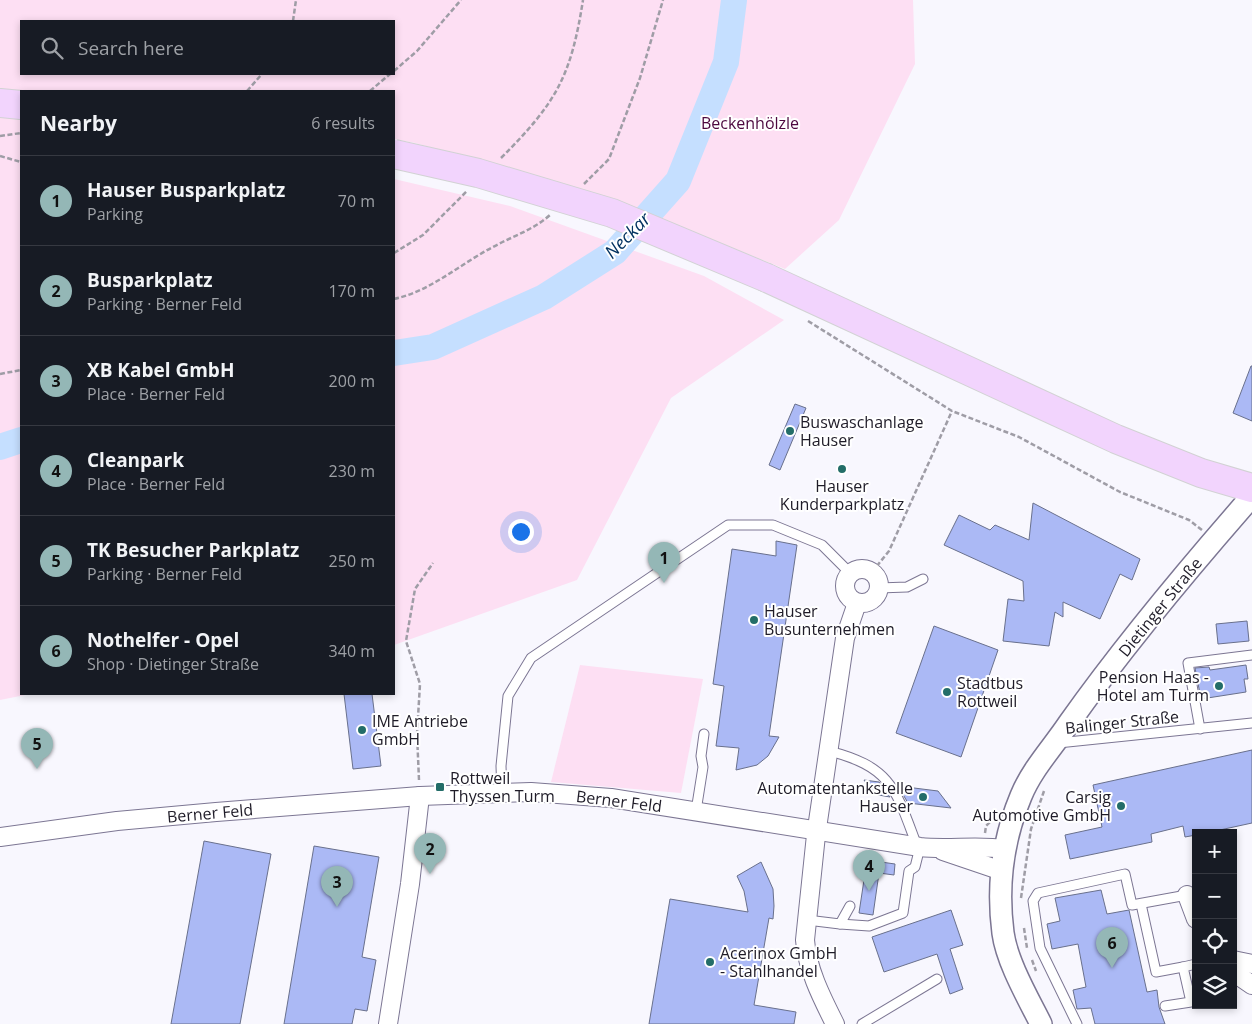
<!DOCTYPE html>
<html lang="en">
<head>
<meta charset="utf-8">
<style>
	body { margin:0; font-family:"Open Sans",sans-serif; background:#20242c; color:#f1f3f6 }
	.controls { position:absolute; right:15px; bottom:15px; display:grid; overflow:hidden; border-radius:0px; box-shadow:0 2px 8px #0003 }
	.controls button { width:45px; height:45px; display:grid; place-items:center; padding:0; border:0; border-bottom:1px solid #363941; background:#171b24; color:#f1f3f6; font:25px sans-serif }
	.you { position:absolute; left:520px; top:531px; width:18px; height:18px; margin:-12px; border:4px solid #fff; border-radius:50%; background:#1a73e8; box-shadow:0 0 0 8px #1a73e833 }
	.badge { display:grid; place-items:center; width:32px; height:32px; border-radius:50%; background:#94b7b6; color:#111; font-size:16px; font-weight:700 }
	.pin { position:absolute; translate:-50% -41px; filter:drop-shadow(0 1px 2px #0008) }
	.pin::after { content:''; position:absolute; top:26px; width:18px; height:15px; background:inherit; clip-path:polygon(0 0,100% 0,50% 100%) }
	.list { margin:0; padding:0; list-style:none }
	h2 { display:flex; justify-content:space-between; align-items:center; height:65px; margin:0; padding:0 20px; font-size:21px }
	h2 small { font-size:16px; font-weight:400; color:#9ea1a6 }
	.list li { display:grid; grid-template-columns:32px 1fr auto; gap:15px; align-items:center; box-sizing:border-box; height:90px; padding:0 20px; border-top:1px solid #363941 }
	.list b { display:block; font-size:19px; white-space:nowrap }
	.list p { margin:0; font-size:16px; white-space:nowrap; color:#9ea1a6 }
	.list em { font-size:16px; font-style:normal; color:#9ea1a6 }
	.icon { flex:none; width:28px; height:28px; fill:none; stroke:currentColor; stroke-width:2; stroke-linecap:round; stroke-linejoin:round }
	.map { position:relative; flex:none; width:1252px; height:1024px; overflow:hidden }
	.search { position:absolute; background:#171b24; box-shadow:0 2px 8px #0003; left:20px; top:20px; width:375px; height:55px; display:flex; align-items:center; gap:12px; box-sizing:border-box; padding:0 18px; border-radius:0px; color:#9ea1a6; font-size:19px }
	.panel { position:absolute; background:#171b24; box-shadow:0 2px 8px #0003; left:20px; top:90px; width:375px; height:605px; border-radius:0px }
	.map>svg:first-child { display:block }
</style>
</head>
<body>
<div class="map">
<svg width="1252" height="1024" viewBox="0 0 1252 1024">
	<rect width="100%" height="100%" fill="#f8f7fe"/>
	<g fill="#fddff3" fill-rule="evenodd">
		<path d="M 0,0 L 913,0 L 915,64 L 839,220 L 785,269 L 596,193 L 415,143 L 394,139 L 394,91 L 0,90 ZM 21,21 L 394,21 L 394,74 L 21,74 Z"/>
		<path d="M 0,116 L 21,119 L 21,694 L 30,694 L 0,700 Z"/>
		<path d="M 394,179 L 510,206 L 704,276 L 784,320 L 671,398 L 577,580 L 394,645 Z"/>
		<path d="M 580,665 L 703,679 L 681,793 L 551,782 Z"/>
	</g>
	<g fill="none" stroke-linecap="round" stroke-linejoin="round">
		<g stroke="#c5dfff" stroke-width="26">
			<path d="M 394,353 L 433,347 L 544,297 L 615,252 L 678,181 L 726,62 L 734,0"/>
			<path d="M 0,447 L 21,440"/>
		</g>
	</g>
	<g fill="#abb9f5" stroke="#69708c">
		<path d="M 1251,366 L 1252,366 L 1252,421 L 1233,413 Z"/>
		<path d="M 795,404 L 806,408 L 780,470 L 769,465 Z"/>
		<path d="M 1033,503 L 1140,559 L 1132,580 L 1120,574 L 1100,619 L 1063,602 L 1063,617 L 1055,612 L 1049,646 L 1003,641 L 1008,599 L 1024,601 L 1023,581 L 944,545 L 959,515 L 990,530 L 995,525 L 1029,540 Z"/>
		<path d="M 776,541 L 797,545 L 769,736 L 779,737 L 768,756 L 757,765 L 736,770 L 739,748 L 716,746 L 724,686 L 713,684 L 732,549 L 776,556 Z"/>
		<path d="M 1247,621 L 1249,641 L 1218,644 L 1216,624 Z"/>
		<path d="M 934,626 L 998,650 L 961,757 L 896,733 Z"/>
		<path d="M 1246,665 L 1248,679 L 1244,679 L 1246,692 L 1201,699 L 1195,668 L 1209,667 L 1210,670 Z"/>
		<path d="M 344,694 L 372,694 L 381,766 L 353,769 Z"/>
		<path d="M 1252,750 L 1252,823 L 1206,833 L 1196,833 L 1196,835 L 1185,837 L 1183,826 L 1151,834 L 1152,842 L 1070,859 L 1065,835 L 1102,827 L 1093,785 Z"/>
		<path d="M 864,780 L 879,782 L 890,797 L 873,794 Z"/>
		<path d="M 898,786 L 938,791 L 951,808 L 908,803 Z"/>
		<path d="M 204,841 L 271,854 L 240,1024 L 171,1024 Z"/>
		<path d="M 314,846 L 379,857 L 362,957 L 376,960 L 367,1011 L 355,1009 L 352,1024 L 284,1024 Z"/>
		<path d="M 867,860 L 895,864 L 894,875 L 879,873 L 873,915 L 859,913 Z"/>
		<path d="M 761,862 L 773,889 L 774,906 L 773,919 L 769,918 L 754,1005 L 796,1012 L 794,1024 L 649,1024 L 670,899 L 748,912 L 744,891 L 737,876 Z"/>
		<path d="M 1101,890 L 1107,914 L 1129,910 L 1147,992 L 1157,990 L 1159,1007 L 1165,1024 L 1095,1024 L 1091,1008 L 1077,1009 L 1073,990 L 1086,987 L 1078,944 L 1052,949 L 1047,924 L 1060,921 L 1055,898 Z"/>
		<path d="M 951,910 L 963,945 L 950,949 L 963,989 L 950,994 L 937,954 L 884,972 L 872,937 Z"/>
	</g>
	<g fill="none" stroke-linecap="round" stroke-linejoin="round">
		<defs>
			<g id="service">
				<path d="M 879,588 L 907,587 L 923,579"/>
				<path d="M 1200,729 L 1188,663 L 1252,655"/>
				<path d="M 1058,743 L 1252,723"/>
				<path d="M 829,751 C 892,767 896,790 917,846"/>
				<path d="M 502,794 L 501,766 L 508,696 L 531,658 L 728,525 L 773,525 L 822,545 L 850,573"/>
				<path d="M 696,811 L 703,767 L 701,756 L 704,734"/>
				<path d="M 1141,904 L 1156,972 L 1183,967"/>
				<path d="M 807,920 L 840,924 L 850,906"/>
				<path d="M 840,924 L 869,926 L 903,913 L 909,871 L 915,867 L 920,847"/>
				<path d="M 1165,1006 L 1191,1002 L 1183,967 L 1196,964"/>
				<path d="M 862,1024 L 937,979"/>
				<path d="M 1077,1024 L 1040,948 L 1033,901 L 1038,893 L 1125,874 L 1132,905 L 1187,895"/>
			</g>
			<g id="minor">
				<circle cx="862" cy="586" r="17"/>
				<path d="M 0,837 L 117,821 L 216,812 L 420,796 L 531,792 L 611,798 L 920,847 C 948,850 976,845 1005,849"/>
				<path d="M 943,851 L 1002,871"/>
				<path d="M 1187,895 L 1196,919"/>
				<path d="M 1233,960 L 1252,964"/>
				<path d="M 1233,972 L 1252,985"/>
				<path d="M 388,1024 L 410,884 L 420,796"/>
				<path d="M 835,1024 C 822,998 807,969 805,940 L 816,835 L 845,638 L 857,603"/>
			</g>
			<path id="tertiary" d="M 1041,1024 C 1028,998 1007,962 1003,933 C 997,887 1003,839 1021,796 C 1032,769 1053,747 1069,723 C 1125,644 1188,569 1252,496"/>
			<g id="primary">
				<path d="M 0,103 L 21,105"/>
				<path d="M 767,278 L 1116,439 L 1201,473 L 1252,488"/>
			</g>
		</defs>
		<use href="#service" stroke="#7c7693" stroke-width="11"/>
		<use href="#minor" stroke="#7c7693" stroke-width="20"/>
		<use href="#tertiary" stroke="#7c7693" stroke-width="24"/>
		<use href="#primary" stroke="#d2d2d4" stroke-width="30"/>
		<g stroke="#9f9da6" stroke-width="2.5" stroke-dasharray="5 2.5" stroke-linecap="butt">
			<path d="M 293,21 L 296,0"/>
			<path d="M 394,71 L 417,51 L 461,0"/>
			<path d="M 247,91 L 262,74"/>
			<path d="M 370,91 L 390,74"/>
			<path d="M 0,136 L 21,133"/>
			<path d="M 0,156 L 21,162"/>
			<path d="M 501,158 C 556,103 571,77 583,0"/>
			<path d="M 584,184 L 609,159 L 640,78 L 663,0"/>
			<path d="M 394,253 L 423,235 L 467,191"/>
			<path d="M 394,299 C 431,291 460,264 493,247 C 513,236 533,230 550,215"/>
			<path d="M 808,321 L 952,411 L 1019,437 L 1120,492 L 1189,520 L 1202,530"/>
			<path d="M 0,374 L 21,370"/>
			<path d="M 872,572 L 889,551 L 952,411"/>
			<path d="M 419,780 L 417,734 L 420,684 L 406,641 L 415,589 L 433,563"/>
			<path d="M 985,833 L 986,826 L 993,819"/>
			<path d="M 1021,898 L 1031,829 L 1044,791"/>
			<path d="M 1024,928 L 1027,948"/>
			<path d="M 1032,960 L 1036,971"/>
		</g>
		<use href="#service" stroke="#fff" stroke-width="9"/>
		<use href="#minor" stroke="#fff" stroke-width="18"/>
		<use href="#tertiary" stroke="#fff" stroke-width="21"/>
		<use href="#primary" stroke="#f2d4fd" stroke-width="28"/>
		<defs>
			<path id="primary-bridge" d="M 394,154 L 478,173 L 612,213 L 767,278"/>
		</defs>
		<use href="#primary-bridge" stroke="#d2d2d4" stroke-width="30" stroke-linecap="butt"/>
		<use href="#primary-bridge" stroke="#f2d4fd" stroke-width="28"/>
	</g>
	<g fill="#236d68" stroke="#fff" stroke-width="2">
		<circle cx="790" cy="431" r="5"/>
		<circle cx="842" cy="469" r="5"/>
		<circle cx="754" cy="620" r="5"/>
		<circle cx="1219" cy="686" r="5"/>
		<circle cx="947" cy="692" r="5"/>
		<circle cx="362" cy="730" r="5"/>
		<rect x="435" y="782" width="10" height="10" rx="2.5"/>
		<circle cx="923" cy="797" r="5"/>
		<circle cx="1121" cy="806" r="5"/>
		<circle cx="710" cy="962" r="5"/>
	</g>
	<g text-anchor="middle" dominant-baseline="central" stroke-width="4" stroke-linejoin="round" paint-order="stroke">
		<g font-size="16" fill="#4d083f" stroke="#fff">
			<text x="750" y="123">Beckenhölzle</text>
		</g>
		<g font-size="16" fill="#1f1c28" stroke="#fff" text-anchor="start">
			<text x="800" y="422">Buswaschanlage<tspan x="800" dy="18">Hauser</tspan></text>
			<text x="842" y="486" text-anchor="middle">Hauser<tspan x="842" dy="18">Kunderparkplatz</tspan></text>
			<text x="764" y="611">Hauser<tspan x="764" dy="18">Busunternehmen</tspan></text>
			<text x="1209" y="677" text-anchor="end">Pension Haas -<tspan x="1209" dy="18">Hotel am Turm</tspan></text>
			<text x="957" y="683">Stadtbus<tspan x="957" dy="18">Rottweil</tspan></text>
			<text x="372" y="721">IME Antriebe<tspan x="372" dy="18">GmbH</tspan></text>
			<text x="450" y="778">Rottweil<tspan x="450" dy="18">Thyssen Turm</tspan></text>
			<text x="913" y="788" text-anchor="end">Automatentankstelle<tspan x="913" dy="18">Hauser</tspan></text>
			<text x="1111" y="797" text-anchor="end">Carsig<tspan x="1111" dy="18">Automotive GmbH</tspan></text>
			<text x="720" y="953">Acerinox GmbH<tspan x="720" dy="18">- Stahlhandel</tspan></text>
		</g>
		<g font-size="16" fill="#1f1c28" stroke="#fff">
			<text transform="translate(1160 607) rotate(-51)">Dietinger Straße</text>
			<text transform="translate(1122 722) rotate(-6)">Balinger Straße</text>
			<text transform="translate(619 801) rotate(7)">Berner Feld</text>
			<text transform="translate(210 813) rotate(-5)">Berner Feld</text>
		</g>
		<g font-size="18" font-style="italic" fill="#043361" stroke="#fff">
			<text transform="translate(627 235) rotate(-45)">Neckar</text>
		</g>
	</g>
</svg>
<div class="controls">
<button>+</button>
<button>−</button>
<button><svg class="icon" aria-label="locate" viewBox="0 0 24 24"><circle cx="12" cy="12" r="6"/><path d="M12 2v4M12 18v4M2 12h4M18 12h4"/></svg></button>
<button><svg class="icon" aria-label="layers" viewBox="0 0 24 24"><path d="M12 4l9 5-9 5-9-5zM3 14l9 5 9-5"/></svg></button>
</div>
<div class="you"></div>
<div class="pin badge" style="left:664px;top:583px">1</div>
<div class="pin badge" style="left:430px;top:874px">2</div>
<div class="pin badge" style="left:337px;top:907px">3</div>
<div class="pin badge" style="left:869px;top:891px">4</div>
<div class="pin badge" style="left:37px;top:769px">5</div>
<div class="pin badge" style="left:1112px;top:968px">6</div>
<div class="search"><svg class="icon" aria-label="search" viewBox="0 0 24 24"><circle cx="10" cy="10" r="6"/><path d="M15 15l6 6"/></svg>Search here</div>
<section class="panel">
<h2>Nearby<small>6 results</small></h2>
<ul class="list">
<li><span class="badge">1</span><div><b>Hauser Busparkplatz</b><p>Parking</p></div><em>70 m</em></li>
<li><span class="badge">2</span><div><b>Busparkplatz</b><p>Parking · Berner Feld</p></div><em>170 m</em></li>
<li><span class="badge">3</span><div><b>XB Kabel GmbH</b><p>Place · Berner Feld</p></div><em>200 m</em></li>
<li><span class="badge">4</span><div><b>Cleanpark</b><p>Place · Berner Feld</p></div><em>230 m</em></li>
<li><span class="badge">5</span><div><b>TK Besucher Parkplatz</b><p>Parking · Berner Feld</p></div><em>250 m</em></li>
<li><span class="badge">6</span><div><b>Nothelfer - Opel</b><p>Shop · Dietinger Straße</p></div><em>340 m</em></li>
</ul>
</section>
</div>
</body>
</html>
